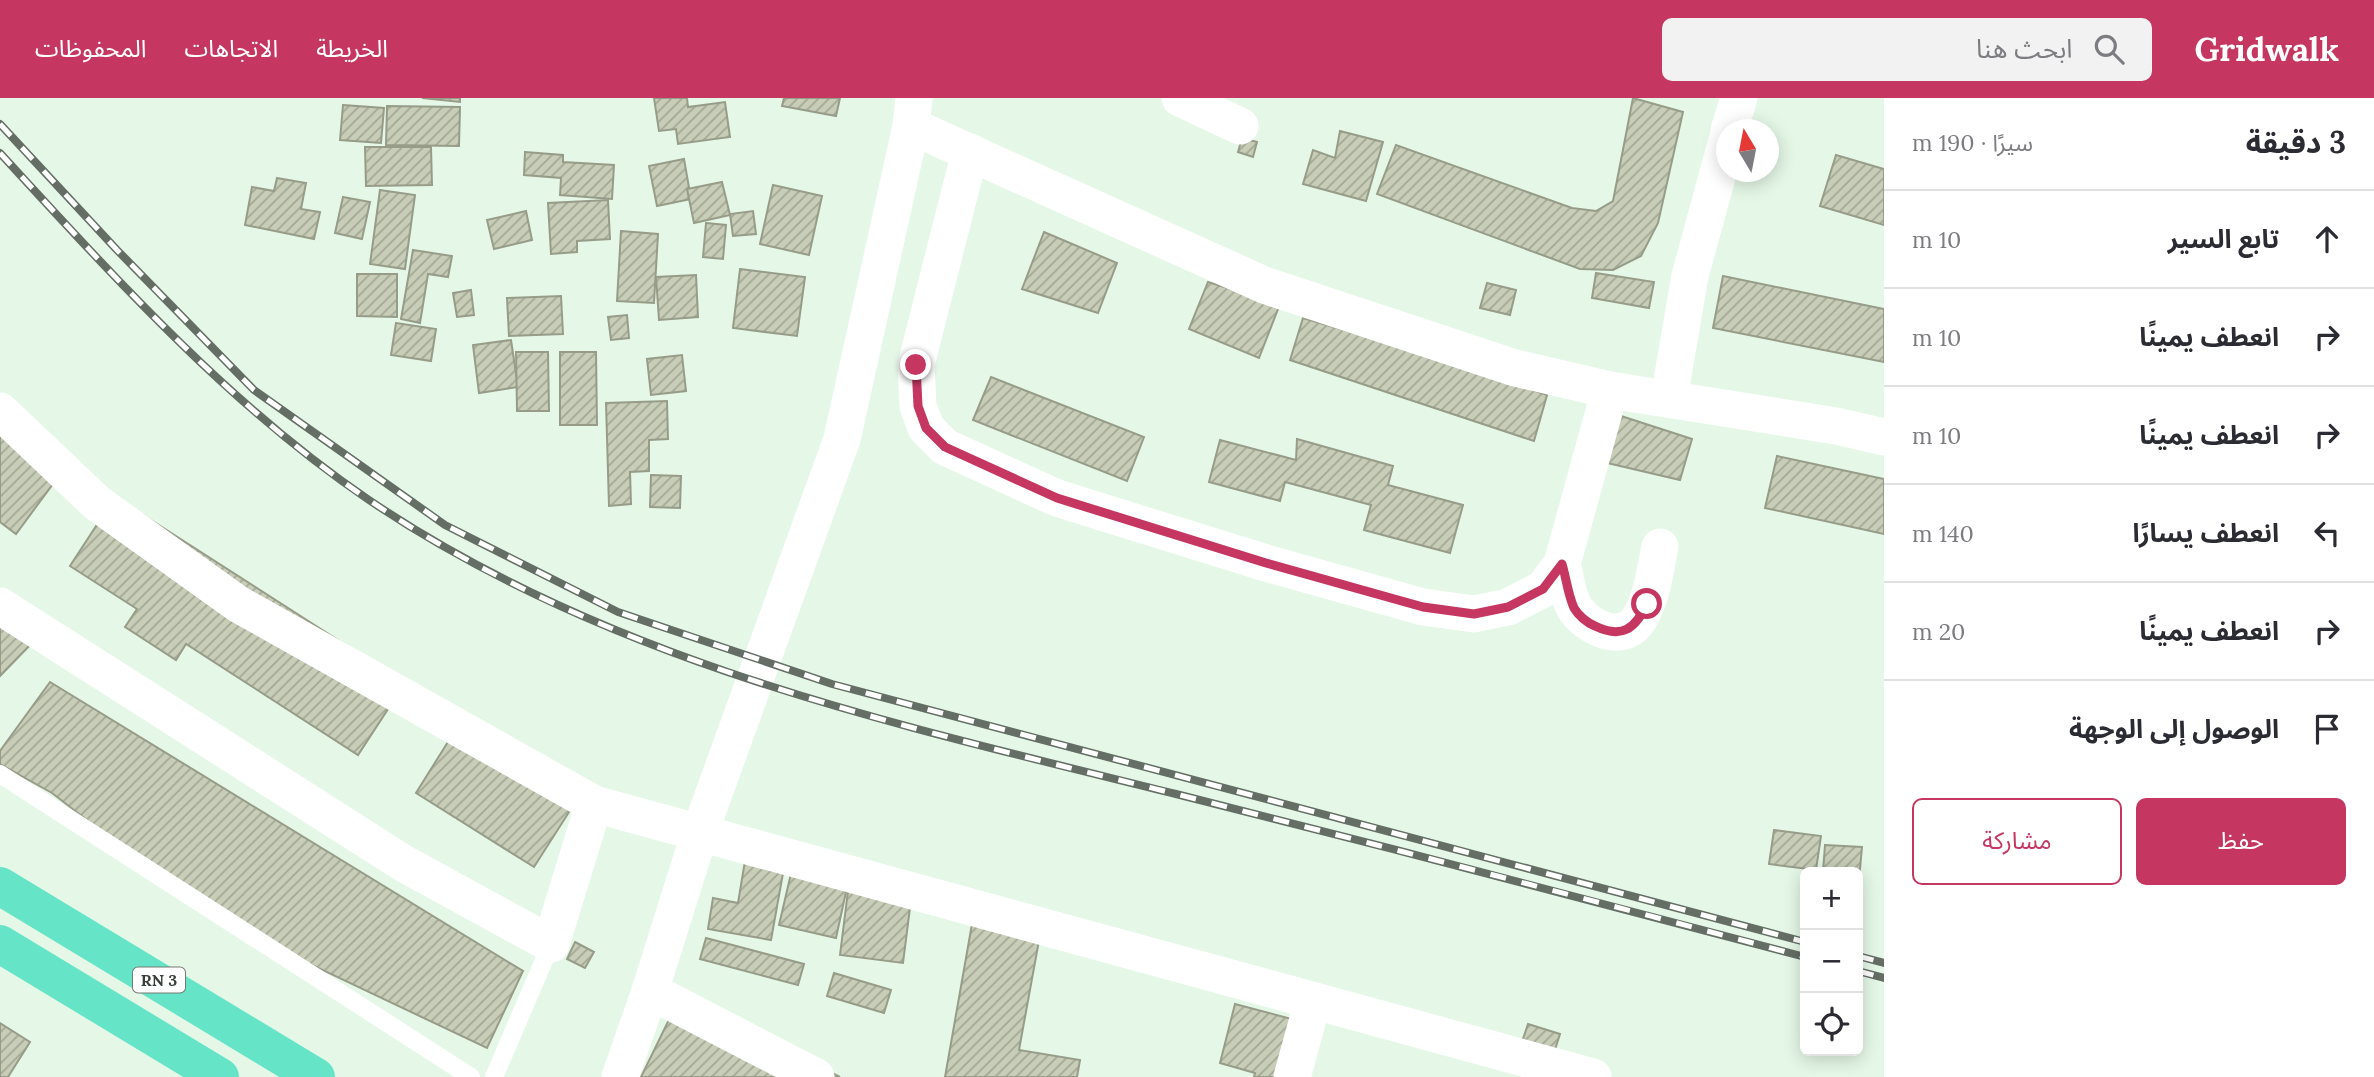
<!DOCTYPE html>
<html lang="ar">
<head>
<meta charset="utf-8">
<style>
	body { margin:0; font-family:Lora,"Noto Sans Arabic",serif; background:#f2f2f3; color:#2b2b33; direction:rtl }
	.controls { position:absolute; right:21px; bottom:21px; display:grid; overflow:hidden; border-radius:10px; box-shadow:0 4px 18px #0003 }
	.controls button { width:63px; height:63px; display:grid; place-items:center; padding:0; border:0; border-bottom:2px solid #e1e1e2; background:#fff; color:#2b2b33; font:35px sans-serif }
	.compass { position:absolute; left:1716px; top:21px; width:63px; height:63px; border-radius:50%; background:#fff; box-shadow:0 4px 18px #0003; rotate:350deg }
	.stop { position:absolute; width:21px; height:21px; margin:-16px; border:5px solid #c53661; border-radius:50%; background:#fff }
	.stop.end { background:#c53661; border-color:#fff; box-shadow:0 2px 7px #0008 }
	.list { margin:0; padding:0; list-style:none }
	h2 { display:flex; justify-content:space-between; align-items:center; height:91px; margin:0; padding:0 28px; font-size:30px }
	h2 small { font-size:23px; font-weight:400; color:#7c7c81 }
	.list li { display:grid; grid-template-columns:46px 1fr auto; gap:21px; align-items:center; box-sizing:border-box; height:98px; padding:0 28px; border-top:2px solid #e1e1e2 }
	.list b { display:block; font-size:26px; white-space:nowrap }
	.list em { font-size:23px; font-style:normal; color:#7c7c81 }
	.actions { display:flex; gap:14px; padding:21px 28px }
	.actions a { flex:1; padding:16px 0; border:2px solid #c53661; border-radius:10px; text-align:center; font-size:24px; color:#c53661 }
	.actions .main { background:#c53661; color:#fff }
	.icon { flex:none; width:38px; height:38px; fill:none; stroke:currentColor; stroke-width:2; stroke-linecap:round; stroke-linejoin:round }
	.map { position:relative; flex:none; width:1884px; height:979px; overflow:hidden; direction:ltr }
	header { display:flex; align-items:center; gap:42px; box-sizing:border-box; height:98px; padding:0 35px; background:#c53661; color:#fff }
	header strong { font-size:33px }
	nav { display:flex; gap:38px; margin-inline-start:auto; font-size:24px }
	.search { width:490px; height:63px; background:#f2f2f3; display:flex; align-items:center; gap:18px; box-sizing:border-box; padding:0 24px; border-radius:10px; color:#7c7c81; font-size:26px }
	main { display:flex }
	aside { flex:1; background:#fff }
	.map>svg:first-child { display:block }
</style>
</head>
<body>
<header>
<strong>Gridwalk</strong>
<div class="search"><svg class="icon" aria-label="search" viewBox="0 0 24 24"><circle cx="10" cy="10" r="6"/><path d="M15 15l6 6"/></svg>ابحث هنا</div>
<nav><a>الخريطة</a><a>الاتجاهات</a><a>المحفوظات</a></nav>
</header>
<main>
<aside>
<h2>3 دقيقة<small>سيرًا · 190 m</small></h2>
<ul class="list">
<li><svg class="icon" aria-label="ahead" viewBox="0 0 24 24"><path d="M12 20V5M6 11l6-6 6 6"/></svg><div><b>تابع السير</b></div><em>10 m</em></li>
<li><svg class="icon" aria-label="right" viewBox="0 0 24 24"><path d="M7 20v-9h11M14 6l5 5-5 5"/></svg><div><b>انعطف يمينًا</b></div><em>10 m</em></li>
<li><svg class="icon" aria-label="right" viewBox="0 0 24 24"><path d="M7 20v-9h11M14 6l5 5-5 5"/></svg><div><b>انعطف يمينًا</b></div><em>10 m</em></li>
<li><svg class="icon" aria-label="left" viewBox="0 0 24 24"><path d="M17 20v-9H6M10 6l-5 5 5 5"/></svg><div><b>انعطف يسارًا</b></div><em>140 m</em></li>
<li><svg class="icon" aria-label="right" viewBox="0 0 24 24"><path d="M7 20v-9h11M14 6l5 5-5 5"/></svg><div><b>انعطف يمينًا</b></div><em>20 m</em></li>
<li><svg class="icon" aria-label="arrive" viewBox="0 0 24 24"><path d="M6 21V4h12l-3 4 3 4H6"/></svg><div><b>الوصول إلى الوجهة</b></div></li>
</ul>
<div class="actions"><a class="main">حفظ</a><a>مشاركة</a></div>
</aside>
<div class="map">
<svg width="1884" height="979" viewBox="0 0 1884 979">
	<defs>
		<pattern id="building-hatch" width="6" height="6" patternUnits="userSpaceOnUse" patternTransform="scale(1.75)"><rect width="6" height="6" fill="#c7cdb7"/><path d="M-1 1l2-2M0 6l6-6M5 7l2-2" fill="none" stroke="#a3a896"/></pattern>
	</defs>
	<rect width="100%" height="100%" fill="#e5f8e7"/>
	<g fill="url(#building-hatch)" stroke="#979c88" stroke-width="2">
		<path d="M 422,0 L 460,0 L 460,4 Z"/>
		<path d="M 654,0 L 687,0 L 688,9 L 725,4 L 730,39 L 678,46 L 676,31 L 659,33 Z"/>
		<path d="M 784,0 L 840,0 L 836,18 L 782,8 Z"/>
		<path d="M 1633,0 L 1683,14 L 1658,125 L 1641,158 L 1613,172 L 1580,171 L 1377,96 L 1396,47 L 1572,110 L 1596,113 L 1613,103 Z"/>
		<path d="M 343,7 L 384,10 L 381,45 L 340,42 Z"/>
		<path d="M 387,8 L 460,9 L 459,48 L 386,47 Z"/>
		<path d="M 1340,33 L 1383,44 L 1366,103 L 1303,86 L 1313,52 L 1335,60 Z"/>
		<path d="M 1242,40 L 1257,44 L 1253,59 L 1238,54 Z"/>
		<path d="M 365,49 L 431,49 L 432,87 L 366,88 Z"/>
		<path d="M 525,54 L 563,57 L 563,64 L 614,67 L 612,101 L 560,97 L 561,80 L 524,77 Z"/>
		<path d="M 1836,57 L 1884,71 L 1884,127 L 1820,108 Z"/>
		<path d="M 684,61 L 691,101 L 657,108 L 649,68 Z"/>
		<path d="M 277,80 L 306,85 L 301,111 L 320,114 L 314,141 L 245,127 L 252,89 L 274,93 Z"/>
		<path d="M 722,84 L 730,117 L 694,125 L 687,91 Z"/>
		<path d="M 773,87 L 822,98 L 809,157 L 760,146 Z"/>
		<path d="M 380,92 L 415,97 L 405,171 L 370,166 Z"/>
		<path d="M 343,99 L 370,104 L 362,141 L 335,135 Z"/>
		<path d="M 608,102 L 610,141 L 577,143 L 577,154 L 551,156 L 548,105 Z"/>
		<path d="M 526,113 L 532,142 L 494,151 L 487,122 Z"/>
		<path d="M 753,113 L 756,136 L 733,138 L 730,116 Z"/>
		<path d="M 706,125 L 726,127 L 723,161 L 703,159 Z"/>
		<path d="M 621,133 L 658,136 L 654,205 L 617,203 Z"/>
		<path d="M 1044,134 L 1117,165 L 1098,215 L 1022,191 Z"/>
		<path d="M 413,152 L 452,158 L 448,179 L 428,176 L 420,225 L 401,221 Z"/>
		<path d="M 740,171 L 805,179 L 797,238 L 733,230 Z"/>
		<path d="M 1596,175 L 1654,184 L 1649,210 L 1592,200 Z"/>
		<path d="M 357,176 L 397,176 L 397,219 L 357,218 Z"/>
		<path d="M 696,177 L 698,219 L 659,222 L 656,179 Z"/>
		<path d="M 1723,178 L 1884,211 L 1884,264 L 1713,230 Z"/>
		<path d="M 1208,184 L 1280,206 L 1259,260 L 1189,231 Z"/>
		<path d="M 1487,185 L 1516,192 L 1510,217 L 1480,210 Z"/>
		<path d="M 471,192 L 474,217 L 457,219 L 453,195 Z"/>
		<path d="M 561,198 L 563,236 L 509,238 L 507,200 Z"/>
		<path d="M 627,217 L 629,240 L 611,242 L 608,219 Z"/>
		<path d="M 1303,220 L 1467,268 L 1547,297 L 1534,343 L 1290,262 Z"/>
		<path d="M 396,225 L 436,231 L 431,263 L 391,257 Z"/>
		<path d="M 511,242 L 518,289 L 479,295 L 473,247 Z"/>
		<path d="M 516,254 L 548,254 L 549,313 L 517,313 Z"/>
		<path d="M 560,254 L 596,254 L 597,327 L 560,327 Z"/>
		<path d="M 682,257 L 686,293 L 651,297 L 647,261 Z"/>
		<path d="M 991,279 L 1144,339 L 1127,383 L 973,322 Z"/>
		<path d="M 667,303 L 668,341 L 649,342 L 649,373 L 630,374 L 631,406 L 609,408 L 606,305 Z"/>
		<path d="M 1618,317 L 1692,341 L 1680,382 L 1603,364 Z"/>
		<path d="M 0,336 L 64,371 L 16,436 L 0,424 Z"/>
		<path d="M 1297,341 L 1393,368 L 1388,387 L 1463,407 L 1450,455 L 1364,432 L 1371,407 L 1285,384 L 1280,403 L 1209,384 L 1220,342 L 1296,362 Z"/>
		<path d="M 1777,358 L 1884,381 L 1884,436 L 1765,410 Z"/>
		<path d="M 651,377 L 681,378 L 680,410 L 650,409 Z"/>
		<path d="M 115,399 L 405,585 L 358,657 L 186,546 L 176,562 L 125,529 L 137,511 L 70,468 Z"/>
		<path d="M 0,506 L 36,541 L 0,578 Z"/>
		<path d="M 50,584 L 523,873 L 487,950 L 255,840 L 114,743 L 52,695 L 0,666 L 0,653 Z"/>
		<path d="M 451,639 L 578,700 L 534,769 L 416,695 Z"/>
		<path d="M 1774,732 L 1821,738 L 1816,772 L 1769,766 Z"/>
		<path d="M 748,745 L 787,753 L 771,842 L 708,831 L 713,800 L 738,805 Z"/>
		<path d="M 1825,747 L 1862,749 L 1859,782 L 1858,774 L 1823,774 Z"/>
		<path d="M 793,767 L 849,780 L 836,840 L 779,827 Z"/>
		<path d="M 849,785 L 912,794 L 903,865 L 840,857 Z"/>
		<path d="M 972,826 L 1040,837 L 1019,952 L 1080,962 L 1077,979 L 945,979 Z"/>
		<path d="M 706,840 L 804,866 L 798,887 L 700,861 Z"/>
		<path d="M 575,844 L 594,854 L 585,870 L 567,861 Z"/>
		<path d="M 834,875 L 891,892 L 884,915 L 827,898 Z"/>
		<path d="M 679,901 L 840,979 L 641,979 Z"/>
		<path d="M 1235,906 L 1299,923 L 1284,979 L 1254,979 L 1255,975 L 1220,965 Z"/>
		<path d="M 0,925 L 30,944 L 8,979 L 0,979 Z"/>
		<path d="M 1528,926 L 1560,936 L 1552,961 L 1520,950 Z"/>
	</g>
	<g fill="none" stroke-linecap="round" stroke-linejoin="round">
		<g stroke="#fff" stroke-width="18">
			<path d="M 0,676 L 471,979"/>
			<path d="M 494,979 L 551,846"/>
		</g>
		<g stroke="#fff" stroke-width="37">
			<path d="M 1180,0 L 1240,28"/>
			<path d="M 911,28 L 1264,187 L 1515,270 L 1610,292 L 1836,328 L 1884,339"/>
			<path d="M 1729,32 L 1739,0"/>
			<path d="M 970,54 L 916,267 L 918,308 L 926,330 L 945,349 L 1057,400 L 1266,465 L 1423,509 L 1474,516 L 1508,509 L 1543,491 L 1562,466 L 1610,292"/>
			<path d="M 1669,300 L 1690,178 L 1727,42"/>
			<path d="M 0,313 L 97,405 L 238,506 L 594,706 L 1593,979"/>
			<path d="M 1562,466 C 1566,480 1568,501 1576,512 C 1590,531 1624,546 1639,521 C 1652,501 1655,472 1660,449"/>
			<path d="M 0,508 L 403,765 L 551,846 L 594,706"/>
			<path d="M 620,979 L 650,893"/>
			<path d="M 816,979 L 650,893 L 700,734 L 842,341 L 911,28 L 914,0"/>
			<path d="M 1292,979 L 1313,903"/>
		</g>
		<g stroke="#66e4c7" stroke-width="38">
			<path d="M 0,788 L 316,979"/>
			<path d="M 0,846 L 220,979"/>
		</g>
		<defs>
			<g id="rail">
				<path d="M 0,26 L 117,152 L 254,292 L 445,427 L 618,514 L 832,586 L 1805,844"/>
				<path d="M 0,55 C 114,179 229,307 369,402 C 610,565 898,627 1176,696 C 1386,749 1596,803 1805,859"/>
				<path d="M 1858,858 L 1884,865"/>
				<path d="M 1858,873 L 1884,880"/>
			</g>
		</defs>
		<use href="#rail" stroke="#646e65" stroke-width="8"/>
		<use href="#rail" stroke="#fff" stroke-width="5" stroke-dasharray="16" stroke-linecap="butt"/>
	</g>
	<g fill="none" stroke-linecap="round" stroke-linejoin="round">
		<path stroke="#c53661" stroke-width="9" d="M 916,267 L 918,308 L 926,330 L 945,349 L 1057,400 L 1266,465 L 1423,509 L 1474,516 L 1508,509 L 1543,491 L 1562,466 C 1566,479 1568,497 1574,510 C 1578,517 1587,525 1595,528 C 1622,541 1635,531 1647,506"/>
	</g>
	<g text-anchor="middle" dominant-baseline="central" stroke-width="7" stroke-linejoin="round" paint-order="stroke">
		<rect fill="#fff" stroke="#747974" stroke-width="2" x="133" y="869.5" width="52" height="25" rx="5"/>
		<g font-size="16" font-weight="bold" fill="#383f39">
			<text x="159" y="882">RN 3</text>
		</g>
	</g>
</svg>
<div class="controls">
<button>+</button>
<button>−</button>
<button><svg class="icon" aria-label="locate" viewBox="0 0 24 24"><circle cx="12" cy="12" r="6"/><path d="M12 2v4M12 18v4M2 12h4M18 12h4"/></svg></button>
</div>
<svg class="compass" viewBox="-18 -18 36 36"><path d="M0-13l5 13h-10z" fill="#e53935"/><path d="M0 13l5-13h-10z" fill="#7c7c81"/></svg>
<div class="stop" style="left:1647px;top:506px"></div>
<div class="stop end" style="left:916px;top:267px"></div>
</div>
</main>
</body>
</html>
